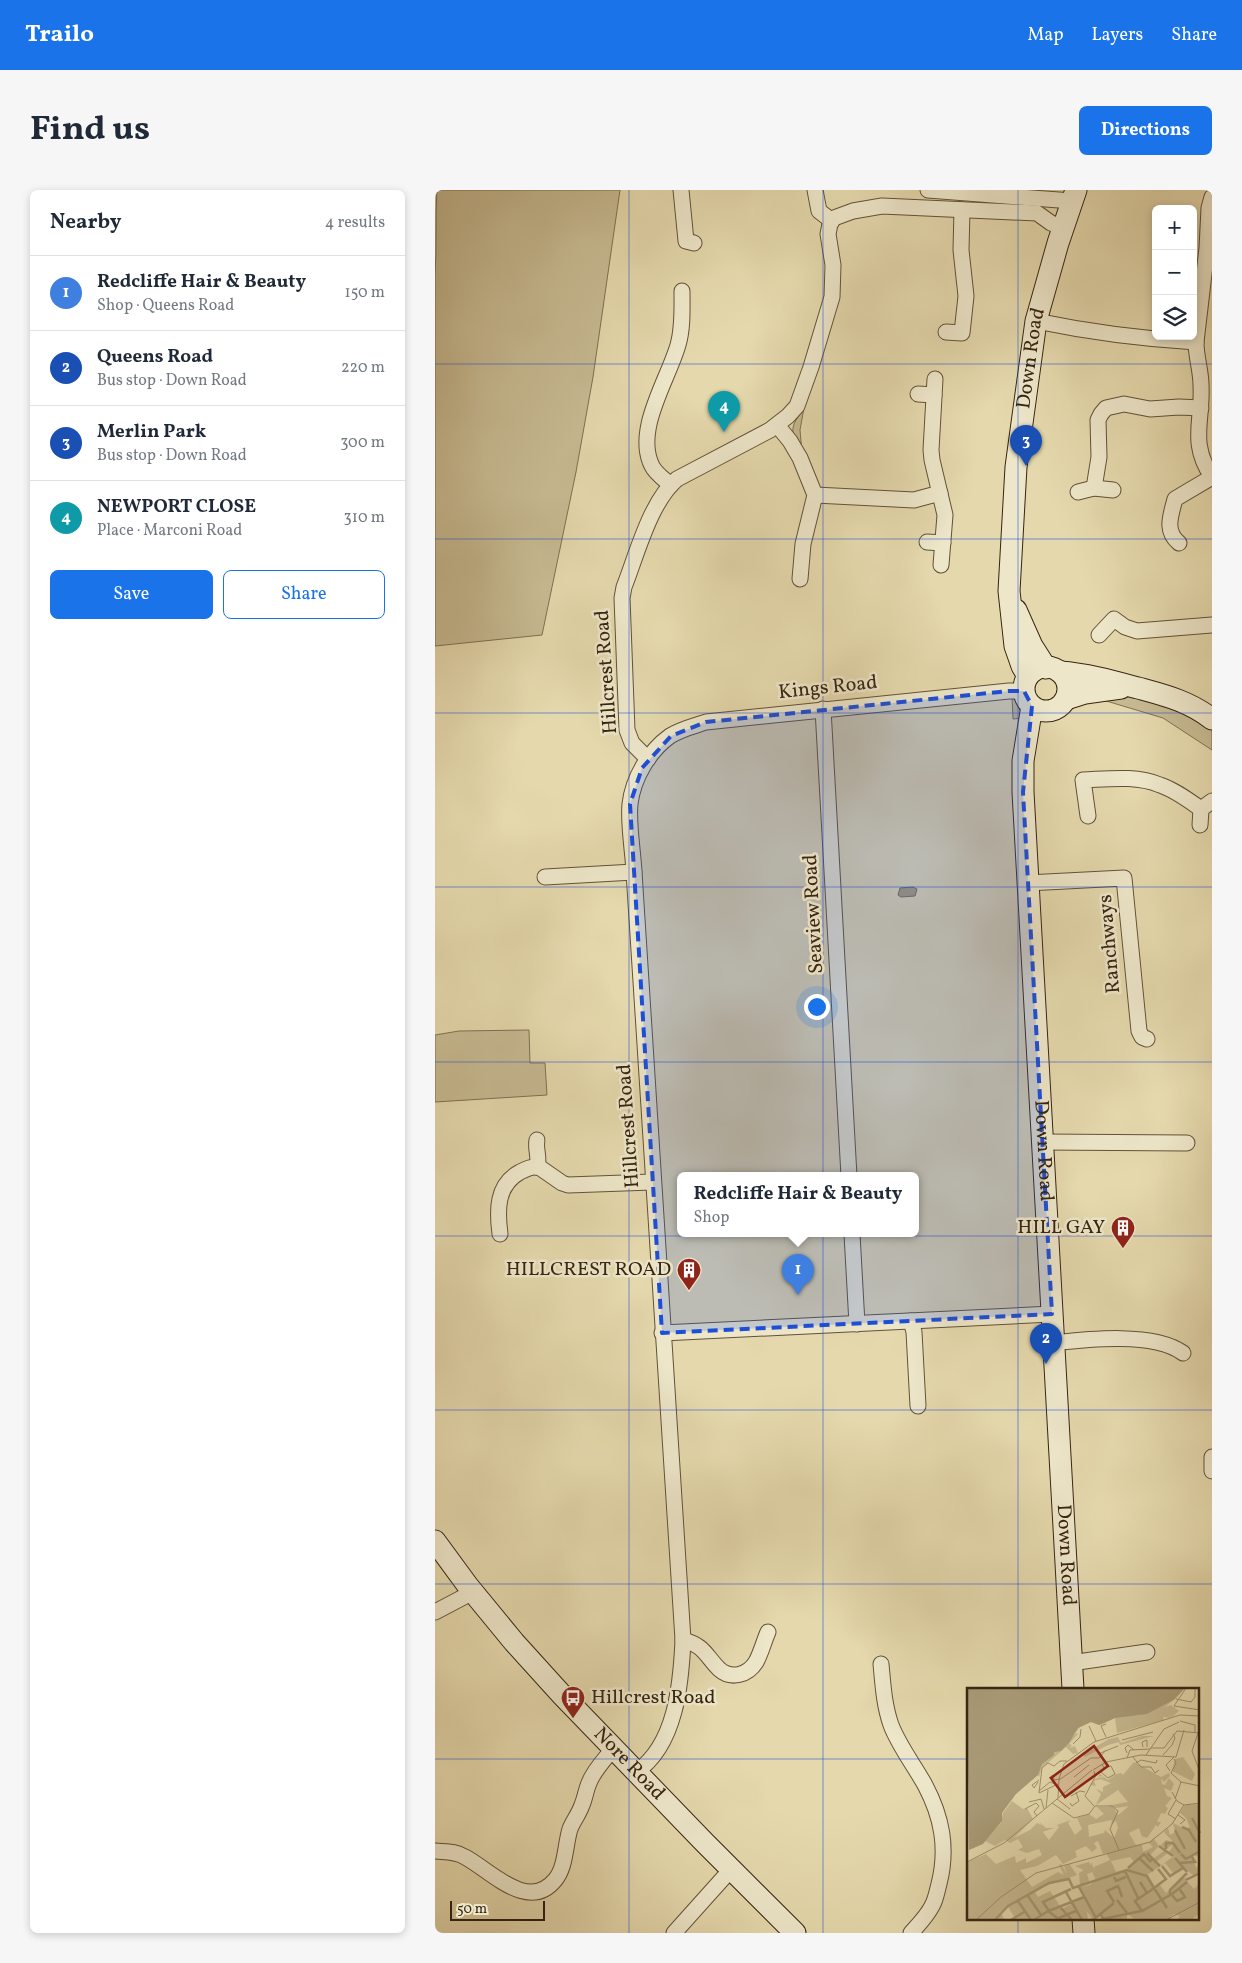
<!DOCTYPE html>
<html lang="en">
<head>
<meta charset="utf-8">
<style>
	body { margin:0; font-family:Vollkorn,serif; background:#f6f6f7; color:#1f2937 }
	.controls { position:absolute; right:15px; top:15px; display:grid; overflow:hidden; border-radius:8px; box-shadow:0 2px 8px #0003 }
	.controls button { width:45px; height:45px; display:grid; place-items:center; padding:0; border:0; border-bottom:1px solid #e0e1e3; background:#fff; color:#1f2937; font:25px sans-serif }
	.scale { position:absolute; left:15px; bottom:12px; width:95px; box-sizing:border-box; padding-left:5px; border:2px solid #372511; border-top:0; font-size:14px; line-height:18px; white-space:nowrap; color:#372511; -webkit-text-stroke:4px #ede6c9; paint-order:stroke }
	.you { position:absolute; left:381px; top:816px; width:18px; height:18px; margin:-12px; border:4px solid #fff; border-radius:50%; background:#1a73e8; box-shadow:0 0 0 8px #1a73e833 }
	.badge { display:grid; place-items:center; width:32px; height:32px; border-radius:50%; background:#1a73e8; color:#fff; font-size:16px; font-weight:700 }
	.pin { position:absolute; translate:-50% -41px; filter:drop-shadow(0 1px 2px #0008) }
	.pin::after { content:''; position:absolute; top:26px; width:18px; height:15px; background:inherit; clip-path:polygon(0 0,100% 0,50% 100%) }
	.popup { position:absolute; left:242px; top:982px; width:242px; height:65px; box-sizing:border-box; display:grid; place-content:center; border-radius:8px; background:#fff; filter:drop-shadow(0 1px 4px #0005); font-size:16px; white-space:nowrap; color:#747a83 }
	.popup b { font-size:19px; color:#1f2937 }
	.popup::after { content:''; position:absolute; left:50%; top:100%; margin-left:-10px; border:10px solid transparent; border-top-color:#fff }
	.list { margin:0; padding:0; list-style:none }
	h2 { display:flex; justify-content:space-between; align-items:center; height:65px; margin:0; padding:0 20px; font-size:21px }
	h2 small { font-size:16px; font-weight:400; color:#747a83 }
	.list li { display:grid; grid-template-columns:32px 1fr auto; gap:15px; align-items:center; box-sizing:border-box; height:75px; padding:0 20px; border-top:1px solid #e0e1e3 }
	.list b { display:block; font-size:19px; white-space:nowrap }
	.list p { margin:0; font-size:16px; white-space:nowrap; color:#747a83 }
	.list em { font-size:16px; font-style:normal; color:#747a83 }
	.actions { display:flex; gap:10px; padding:15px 20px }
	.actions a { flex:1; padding:11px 0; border:1px solid #1a73e8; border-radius:8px; text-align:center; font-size:18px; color:#1a73e8 }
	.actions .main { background:#1a73e8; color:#fff }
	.icon { flex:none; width:28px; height:28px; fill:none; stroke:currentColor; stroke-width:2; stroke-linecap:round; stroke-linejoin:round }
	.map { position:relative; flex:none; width:777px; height:1743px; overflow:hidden; border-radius:8px }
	header { display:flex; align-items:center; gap:30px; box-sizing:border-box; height:70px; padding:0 25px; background:#1a73e8; color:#fff }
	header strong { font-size:24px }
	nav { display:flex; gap:28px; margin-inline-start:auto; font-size:18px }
	.intro { display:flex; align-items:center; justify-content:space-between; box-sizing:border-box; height:120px; padding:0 30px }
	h1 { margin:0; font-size:35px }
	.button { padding:12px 22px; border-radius:8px; background:#1a73e8; color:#fff; font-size:18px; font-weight:700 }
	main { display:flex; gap:30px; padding:0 30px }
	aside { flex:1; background:#fff; border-radius:8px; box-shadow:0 2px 8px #0003 }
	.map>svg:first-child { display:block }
</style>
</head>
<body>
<header>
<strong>Trailo</strong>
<nav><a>Map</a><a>Layers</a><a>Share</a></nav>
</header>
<div class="intro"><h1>Find us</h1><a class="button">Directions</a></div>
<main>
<aside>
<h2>Nearby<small>4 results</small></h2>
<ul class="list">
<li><span class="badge" style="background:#3f7fe0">1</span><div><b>Redcliffe Hair &amp; Beauty</b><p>Shop · Queens Road</p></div><em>150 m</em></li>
<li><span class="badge" style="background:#1a4fb4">2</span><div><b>Queens Road</b><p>Bus stop · Down Road</p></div><em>220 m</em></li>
<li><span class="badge" style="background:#1a4fb4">3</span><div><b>Merlin Park</b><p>Bus stop · Down Road</p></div><em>300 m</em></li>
<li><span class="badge" style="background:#0f9aa8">4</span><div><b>NEWPORT CLOSE</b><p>Place · Marconi Road</p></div><em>310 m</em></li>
</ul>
<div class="actions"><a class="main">Save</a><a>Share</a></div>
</aside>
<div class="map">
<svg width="777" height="1743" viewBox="0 0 777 1743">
	<rect width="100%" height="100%" fill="#e4d8ac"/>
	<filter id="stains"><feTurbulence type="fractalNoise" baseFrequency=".004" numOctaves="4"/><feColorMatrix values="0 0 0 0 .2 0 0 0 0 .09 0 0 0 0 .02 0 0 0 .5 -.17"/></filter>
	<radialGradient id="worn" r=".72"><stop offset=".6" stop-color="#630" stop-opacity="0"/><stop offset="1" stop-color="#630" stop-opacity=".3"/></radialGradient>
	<g fill="#c7ba92" stroke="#7f7052">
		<path d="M 2,0 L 185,0 L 158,187 L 141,282 L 107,445 L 0,456 L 0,86 C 2,57 0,29 2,0 Z"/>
		<path d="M 369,218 L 365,240 L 367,262 C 354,240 355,238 369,218 Z"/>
		<path d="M 714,506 L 777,538 L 777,560 L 728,528 L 658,507 Z"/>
		<path d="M 577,507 C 585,512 589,518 588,528 L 578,529 Z"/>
		<path d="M 94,840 L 95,873 L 110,873 L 112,905 L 0,912 L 0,845 L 24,841 Z"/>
	</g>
	<path fill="#a99b77" stroke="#7b6c4e" d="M 478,697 L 482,699 L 480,706 L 466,707 L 463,705 L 465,698 Z"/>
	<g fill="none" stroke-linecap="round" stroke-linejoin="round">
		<defs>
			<g id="street">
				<path d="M 246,0 L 251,51 L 259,53"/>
				<path d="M 380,0 L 384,21 L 397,31"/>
				<path d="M 493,0 L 637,11"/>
				<path d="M 601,131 C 654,142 707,149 761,152 L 772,58 L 774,18 L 777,7"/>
				<path d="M 511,142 L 527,143 L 531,106 L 526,60 L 527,20"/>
				<path d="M 761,152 C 761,167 766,181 766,195 C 768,232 754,252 777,287"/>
				<path d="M 500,189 L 496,260 L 497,270 L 510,325 L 506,375"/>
				<path d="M 483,204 L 499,205"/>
				<path d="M 342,235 L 355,251 L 365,268 L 380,305 L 368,354 L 365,389"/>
				<path d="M 236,295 C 229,289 221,284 217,276 C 199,240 233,190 243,155 C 248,138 247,119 247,101"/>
				<path d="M 659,298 L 664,267 L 663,230 L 666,224 L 671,218 L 689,214 L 715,219 L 744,217 L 766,218"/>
				<path d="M 643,302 L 659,298 L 678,300"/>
				<path d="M 380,305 L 479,310 L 505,303"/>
				<path d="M 492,352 L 508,353"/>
				<path d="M 744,353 C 729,341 736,325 740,309 L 777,287"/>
				<path d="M 664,445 L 679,429 L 690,437 L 702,441 L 777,435"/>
				<path d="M 388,519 L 414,986"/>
				<path d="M 213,569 L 197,553 L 192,540 L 187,408 L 189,397 C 202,364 215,312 242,289 L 335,240 L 353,226 L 362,216 L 376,177 L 397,107 L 398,75 L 393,44 L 395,34 L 399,28 L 418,21 L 447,16 L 602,23 L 616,33 L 628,38"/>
				<path d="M 653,626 L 648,590 C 673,589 701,585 725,595 C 740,600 753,610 766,619 L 777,611"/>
				<path d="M 765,635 L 766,619"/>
				<path d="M 110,687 L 199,682"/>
				<path d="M 592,693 L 689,688 L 704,841 L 707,847 L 712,849"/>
				<path d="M 607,952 L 752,953"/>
				<path d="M 102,977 C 105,967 100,960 102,950"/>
				<path d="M 65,1044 C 62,1021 61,995 85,982 C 91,979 97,976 104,977 L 127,993 L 133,995 L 217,992"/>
				<path d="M 417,1044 L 422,1134"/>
				<path d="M 476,1131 L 479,1142 L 483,1216"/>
				<path d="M 227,1143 L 617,1124"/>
				<path d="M 619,1153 C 654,1149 719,1142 748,1163"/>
				<path d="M 777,1281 L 777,1267"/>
				<path d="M 0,1422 L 38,1402"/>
				<path d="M 248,1450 C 270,1456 270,1465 284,1479 C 296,1490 313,1485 321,1472 C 326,1463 329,1451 333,1442"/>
				<path d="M 636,1473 L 712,1462"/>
				<path d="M 446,1474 C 448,1495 449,1515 456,1535 C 464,1556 479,1575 490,1595 C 507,1627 513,1658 504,1694 C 502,1701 501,1709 497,1716 C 492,1726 484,1734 476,1743"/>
				<path d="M 201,1582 C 241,1555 246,1494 248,1450 L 199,682 C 198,661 193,634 195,614 C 198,588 214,561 235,546 C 246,539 259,536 271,532 L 574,501 L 589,501"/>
				<path d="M 0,1661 C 10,1662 21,1661 30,1667 C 55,1680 93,1723 120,1690 C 131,1677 130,1655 135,1639 C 138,1631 144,1624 147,1615 C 150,1608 151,1600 154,1593 C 159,1580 169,1570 178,1559"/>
				<path d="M 239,1743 L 291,1685 L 294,1677"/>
			</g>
			<g id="secondary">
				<path d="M 581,420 L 597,456 L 611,478"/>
				<circle cx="611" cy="499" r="22"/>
				<path d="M 625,482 C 652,484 677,491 703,498 C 732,506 753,511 777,529"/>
				<path id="s1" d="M 593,486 L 587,476 L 580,456 L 574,401 L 581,277 L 601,131 L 623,53 L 641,0"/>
				<path d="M 631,509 L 650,503 L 686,498"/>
				<path id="s2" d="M 597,516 L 588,571 L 588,602 L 638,1499"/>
				<path id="s3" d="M 0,1351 L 33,1396 L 79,1452 L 127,1505 L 270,1653 L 360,1743"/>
				<path d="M 648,1729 L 649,1743"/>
			</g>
		</defs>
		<use href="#street" stroke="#625238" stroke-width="17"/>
		<use href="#secondary" stroke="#372511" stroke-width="23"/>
		<use href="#street" stroke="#ede6c9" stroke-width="15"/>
		<use href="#secondary" stroke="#ede6c9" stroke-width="21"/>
	</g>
	<path fill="#1d4ed8" fill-opacity="0.2" stroke="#1d4ed8" stroke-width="4" stroke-dasharray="10 6" stroke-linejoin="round" d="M 574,501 L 589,501 L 597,516 L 588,602 L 617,1124 L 227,1143 L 195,614 L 207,578 L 236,546 L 271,532 Z"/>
	<path fill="none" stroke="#1d4ed8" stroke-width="1" stroke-opacity="0.55" d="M 194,0 L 194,1743M 388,0 L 388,1743M 583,0 L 583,1499M 0,174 L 777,174M 0,349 L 777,349M 0,523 L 777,523M 0,697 L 777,697M 0,872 L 777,872M 0,1046 L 777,1046M 0,1220 L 777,1220M 0,1394 L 777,1394M 0,1569 L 533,1569M 763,1569 L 777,1569M 583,1729 L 583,1743"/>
	<defs>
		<symbol id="building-pin" viewBox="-11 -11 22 30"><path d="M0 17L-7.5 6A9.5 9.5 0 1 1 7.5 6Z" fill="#8f2418" stroke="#ede6c9"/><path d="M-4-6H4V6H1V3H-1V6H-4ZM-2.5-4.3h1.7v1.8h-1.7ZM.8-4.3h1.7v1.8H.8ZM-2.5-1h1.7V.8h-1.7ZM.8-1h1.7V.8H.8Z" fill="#fff"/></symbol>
		<symbol id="bus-pin" viewBox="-11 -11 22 30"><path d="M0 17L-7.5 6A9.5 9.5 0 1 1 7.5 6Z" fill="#8f2418" stroke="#ede6c9"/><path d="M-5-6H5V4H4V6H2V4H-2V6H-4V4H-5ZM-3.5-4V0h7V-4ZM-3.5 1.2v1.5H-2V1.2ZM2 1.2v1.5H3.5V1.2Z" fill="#fff"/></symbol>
	</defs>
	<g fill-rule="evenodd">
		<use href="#building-pin" x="674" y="1024" width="28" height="38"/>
		<use href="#building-pin" x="240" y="1066" width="28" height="38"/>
		<use href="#bus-pin" x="124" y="1494" width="28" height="38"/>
	</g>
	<g text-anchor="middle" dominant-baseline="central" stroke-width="5" stroke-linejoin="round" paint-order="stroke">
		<g font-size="20" fill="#372511" stroke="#ede6c9">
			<text stroke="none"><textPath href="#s1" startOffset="322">Down Road</textPath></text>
			<text transform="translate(172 482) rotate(-94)">Hillcrest Road</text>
			<text transform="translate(393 498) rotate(-6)">Kings Road</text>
			<text transform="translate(379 724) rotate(-93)">Seaview Road</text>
			<text transform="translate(675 754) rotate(-95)">Ranchways</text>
			<text transform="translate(194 936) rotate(-94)">Hillcrest Road</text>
			<text stroke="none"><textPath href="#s2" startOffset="446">Down Road</textPath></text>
			<text stroke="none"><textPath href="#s2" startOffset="851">Down Road</textPath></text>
			<text stroke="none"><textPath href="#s3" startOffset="296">Nore Road</textPath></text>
		</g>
		<g font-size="20" fill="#372511" stroke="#ede6c9" text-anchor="end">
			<text x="670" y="1038">HILL GAY</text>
			<text x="236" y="1080">HILLCREST ROAD</text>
			<text x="156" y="1508" text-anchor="start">Hillcrest Road</text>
		</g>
	</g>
	<g transform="translate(532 1498)">
		<rect width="232" height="232" fill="#e4d8ac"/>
		<path d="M 208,11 L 198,19 L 204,17 L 212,23 L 205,29 L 203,27 L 204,30 L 196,29 L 197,32 L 150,45 L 148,30 L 134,37 L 124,34 L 113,39 L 102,52 L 109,45 L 111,46 L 102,56 L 105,57 L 103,60 L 108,58 L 111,65 L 106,66 L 99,59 L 75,80 L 72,89 L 68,84 L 101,39 ZM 175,48 L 187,48 L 153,57 L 152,54 L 141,57 L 118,69 L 116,66 L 142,51 L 151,49 L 154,55 ZM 216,69 L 228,86 L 225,93 L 205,83 L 208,71 ZM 167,74 L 194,89 L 202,85 L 203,88 L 197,94 L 194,90 L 195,96 L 198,97 L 202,90 L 207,96 L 204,103 L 197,100 L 200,108 L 205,110 L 198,118 L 201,120 L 198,126 L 194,125 L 190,134 L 194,134 L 191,139 L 189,137 L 180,150 L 175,148 L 176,152 L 172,140 L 162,145 L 169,157 L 175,156 L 176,164 L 186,159 L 182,155 L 192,146 L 187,151 L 192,158 L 182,168 L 186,171 L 198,162 L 202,164 L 189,174 L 193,178 L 207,168 L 202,164 L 207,156 L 199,161 L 194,157 L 199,152 L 206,154 L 197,144 L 201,140 L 203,147 L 208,144 L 206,135 L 218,141 L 223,139 L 219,130 L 213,125 L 218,117 L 232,116 L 232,169 L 227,167 L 230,164 L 225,168 L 229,180 L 232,178 L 232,185 L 219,192 L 227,201 L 232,196 L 232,226 L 224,232 L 210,232 L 213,228 L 207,226 L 203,229 L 205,232 L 161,232 L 167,231 L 160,225 L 160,232 L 131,232 L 135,231 L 133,226 L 123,232 L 125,229 L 120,224 L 121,232 L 44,232 L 48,230 L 41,219 L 34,226 L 38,232 L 0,232 L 0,174 L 19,166 L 29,176 L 48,168 L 49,175 L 59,170 L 59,175 L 75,167 L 72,161 L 60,165 L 51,162 L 56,159 L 51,151 L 43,155 L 38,152 L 28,158 L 18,153 L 34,135 L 36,125 L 45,113 L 56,121 L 60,120 L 66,131 L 47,150 L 63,142 L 70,135 L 74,137 L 72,134 L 79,140 L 87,140 L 76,144 L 82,152 L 92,139 L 90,137 L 104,132 L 101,135 L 108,147 L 115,141 L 110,130 L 122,126 L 129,131 L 137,126 L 130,119 L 146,119 L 151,127 L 162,118 L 149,120 L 140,118 L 161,114 L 151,102 L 129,117 L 134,106 L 129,101 L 136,104 L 136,99 L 144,95 L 133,91 L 127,93 L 129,98 L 123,97 L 128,91 L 134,89 L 137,91 L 135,88 L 131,89 L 133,86 L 141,92 L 149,86 L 154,85 L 156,87 ZM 145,132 L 144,137 L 149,133 L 151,140 L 147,150 L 138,142 L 137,145 L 122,149 L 121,137 ZM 131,153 L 136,166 L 139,165 L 143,172 L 127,179 L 128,183 L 124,174 L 124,178 L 122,174 L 108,178 L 117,182 L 112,185 L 113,197 L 123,196 L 120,186 L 125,184 L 129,192 L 123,197 L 112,199 L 117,209 L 95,221 L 83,203 L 71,209 L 67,202 L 110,187 L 103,177 L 106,175 L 97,178 L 100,186 L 94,176 L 92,177 L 97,187 L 91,184 L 65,199 L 53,182 L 70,178 L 89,167 L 96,176 L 110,169 L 108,163 L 119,158 L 125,164 L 130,160 L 127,155 ZM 163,169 L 167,174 L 160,181 L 149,184 L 144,173 ZM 198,175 L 207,186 L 216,180 L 228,188 L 214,191 L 199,205 L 192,196 L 187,199 L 180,187 Z" fill="#c7ba92" fill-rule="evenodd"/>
		<path d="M 0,0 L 218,0 L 208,11 L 180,26 L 148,30 L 132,37 L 124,34 L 111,40 L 102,55 L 94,63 L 87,64 L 87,67 L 75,76 L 71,87 L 49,106 L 35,125 L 35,133 L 16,156 L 2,162 Z" fill="#a99b77"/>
		<path fill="none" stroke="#a99b77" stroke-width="2.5" d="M 225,130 L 233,145M 215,139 L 222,142 L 229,154M 208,142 L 218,161M 192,158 L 206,168M 199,161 L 199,155 L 206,155 L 213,165M 180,165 L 193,178M 214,166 L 219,171 L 233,163M 208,170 L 220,184M 173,171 L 186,183M 212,175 L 228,174 L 225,169M 195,178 L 203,188 L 216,180M 161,180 L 177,166 L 183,173 L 186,171M 158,183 L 171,210M 147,189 L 149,193 L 159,189M 219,192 L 233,185M 173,194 L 180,205 L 168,213 L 175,223 L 203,207 L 203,202 L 220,185M 112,199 L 129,230M 104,201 L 76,214 L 82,223 L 117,209M 99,204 L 115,232M 180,205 L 187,200 L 200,220M 204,206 L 210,213 L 218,209 L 212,200M 205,206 L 220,194M 61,208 L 74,227M 150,212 L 160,225M 51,213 L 64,232M 147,214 L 140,203 L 151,198 L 155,209M 94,220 L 105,232M 134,227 L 136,231 L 174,223M 92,230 L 109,223M 28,232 L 41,218 L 82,195 L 102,191 L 106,200 L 160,182 L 180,188 L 187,200 L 199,191 L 191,181M 44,232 L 57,224M 67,232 L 81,223 L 93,232M 126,232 L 147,215"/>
		<path fill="none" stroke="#9f906e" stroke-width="1" d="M 219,0 L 207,18 L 233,22M 209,11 L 224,14 L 228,9 L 228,0M 213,33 L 228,37 L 228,44M 122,38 L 129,53M 139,49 L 134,38 L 139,36M 155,52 L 186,44M 106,56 L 113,49 L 114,41M 176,59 L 175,54 L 180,52 L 180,59M 184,60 L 197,60 L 210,43 L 233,45M 225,63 L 233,84M 225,63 L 231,45M 160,65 L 158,60 L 161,57 L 167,62M 131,66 L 151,58M 179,67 L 197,41 L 212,34M 196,67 L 205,57 L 208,50 L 206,46M 166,69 L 174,79 L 184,79 L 188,85 L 192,82M 124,70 L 132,70 L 139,62M 160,70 L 163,62 L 183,61M 207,71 L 209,75 L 204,85 L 214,94 L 233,98M 169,75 L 174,72 L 189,75 L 190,72M 135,76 L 137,80 L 144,78 L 148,86 L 141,90 L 134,84 L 137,80M 126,82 L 139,74 L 174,67 L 209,69 L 217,42M 127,83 L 128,89 L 118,108 L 127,118M 203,83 L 199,77 L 207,69M 107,89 L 122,77M 82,90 L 86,87 L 87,92 L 92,91M 92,92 L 124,70M 71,94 L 67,100 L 65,97 L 72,92M 91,96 L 72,105 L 75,80 L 81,75 L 87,78 L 93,73 L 100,73M 72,103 L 83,94 L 88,96M 205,104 L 210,113 L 217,117M 104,108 L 113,103 L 118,104M 91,110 L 92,91 L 97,76 L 127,54 L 213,27 L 233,28M 90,111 L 103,121M 208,111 L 214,94M 62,114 L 74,111 L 77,121M 85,115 L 107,130 L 122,126 L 128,118M 103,115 L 105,118 L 112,113 L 109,104M 128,118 L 145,118 L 151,123 L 143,141 L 152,162M 79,120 L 81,102M 58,121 L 69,115 L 72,118 L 67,124 L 70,128M 211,127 L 218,132 L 213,136M 209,131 L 201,126 L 209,112M 0,174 L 37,155 L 125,82M 9,232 L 34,209 L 69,185 L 183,154 L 205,136 L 217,117 L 233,115M 199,232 L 233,214"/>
		<path fill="#8f2418" fill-opacity="0.15" stroke="#8f2418" stroke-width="2.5" d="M 127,58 L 141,78 L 98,109 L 84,90 Z"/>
		<rect width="232" height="232" fill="none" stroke="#372511" stroke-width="2.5"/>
	</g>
	<rect width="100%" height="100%" filter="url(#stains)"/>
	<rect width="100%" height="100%" fill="url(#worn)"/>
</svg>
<div class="controls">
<button>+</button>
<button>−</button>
<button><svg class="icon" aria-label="layers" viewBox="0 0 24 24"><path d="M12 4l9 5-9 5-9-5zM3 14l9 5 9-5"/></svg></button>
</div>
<div class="scale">50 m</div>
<div class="you"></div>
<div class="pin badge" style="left:363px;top:1105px;background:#3f7fe0">1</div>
<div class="popup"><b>Redcliffe Hair &amp; Beauty</b>Shop</div>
<div class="pin badge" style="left:611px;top:1174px;background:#1a4fb4">2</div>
<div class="pin badge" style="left:591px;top:276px;background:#1a4fb4">3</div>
<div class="pin badge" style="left:289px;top:242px;background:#0f9aa8">4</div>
</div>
</main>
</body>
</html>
